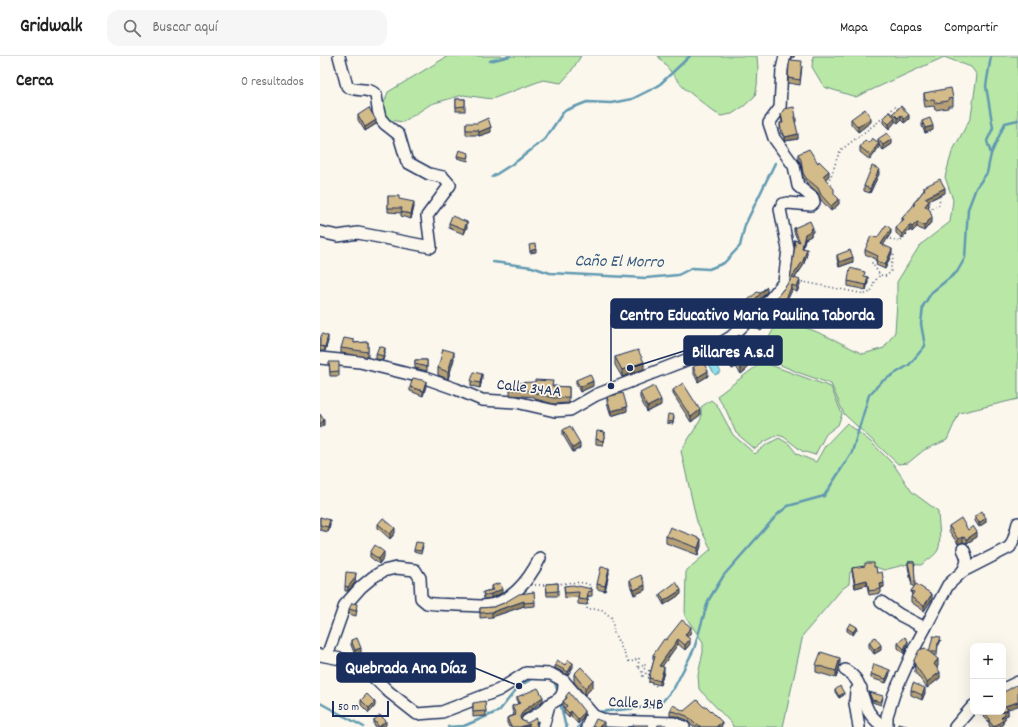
<!DOCTYPE html>
<html lang="es">
<head>
<meta charset="utf-8">
<style>
	body { margin:0; font-family:Dekko,sans-serif; background:#f6f6f6; color:#222 }
	.controls { position:absolute; right:12px; bottom:12px; display:grid; overflow:hidden; border-radius:8px; box-shadow:0 4px 16px #0002 }
	.controls button { width:36px; height:36px; display:grid; place-items:center; padding:0; border:0; border-bottom:1px solid #e0e0e0; background:#fff; color:#222; font:20px sans-serif }
	.scale { position:absolute; left:12px; bottom:10px; width:57px; box-sizing:border-box; padding-left:4px; border:2px solid #1b2f5e; border-top:0; font-size:11px; line-height:14px; white-space:nowrap; color:#1b2f5e; -webkit-text-stroke:3px #fbf7ec; paint-order:stroke }
	.list { margin:0; padding:0; list-style:none }
	h2 { display:flex; justify-content:space-between; align-items:center; height:52px; margin:0; padding:0 16px; font-size:17px }
	h2 small { font-size:13px; font-weight:400; color:#767676 }
	.icon { flex:none; width:22px; height:22px; fill:none; stroke:currentColor; stroke-width:2; stroke-linecap:round; stroke-linejoin:round }
	.map { position:relative; flex:none; width:698px; height:671px; overflow:hidden }
	header { display:flex; align-items:center; gap:24px; box-sizing:border-box; height:56px; padding:0 20px; background:#fff; border-bottom:1px solid #e0e0e0 }
	header strong { font-size:19px }
	nav { display:flex; gap:22px; margin-inline-start:auto; font-size:14px }
	.search { width:280px; height:36px; background:#f6f6f6; display:flex; align-items:center; gap:10px; box-sizing:border-box; padding:0 14px; border-radius:12px; color:#767676; font-size:15px }
	main { display:flex }
	aside { flex:1; background:#fff }
	.map>svg:first-child { display:block }
</style>
</head>
<body>
<header>
<strong>Gridwalk</strong>
<div class="search"><svg class="icon" aria-label="search" viewBox="0 0 24 24"><circle cx="10" cy="10" r="6"/><path d="M15 15l6 6"/></svg>Buscar aquí</div>
<nav><a>Mapa</a><a>Capas</a><a>Compartir</a></nav>
</header>
<main>
<aside>
<h2>Cerca<small>0 resultados</small></h2>
<ul class="list">
</ul>
</aside>
<div class="map">
<svg width="698" height="671" viewBox="0 0 698 671">
	<rect width="100%" height="100%" fill="#fbf7ec"/>
	<filter id="ink" filterUnits="userSpaceOnUse"><feTurbulence type="fractalNoise" baseFrequency=".025" numOctaves="2"/><feDisplacementMap in="SourceGraphic" scale="8" xChannelSelector="R" yChannelSelector="G"/><feConvolveMatrix kernelMatrix="1 2 1 2 8 2 1 2 1" color-interpolation-filters="sRGB"/></filter>
	<g filter="url(#ink)">
		<g fill="#b9e7a6" stroke="#6a8b82">
			<path d="M 128,0 L 261,0 L 250,17 L 241,27 L 223,24 L 172,43 L 143,39 L 111,48 L 83,66 L 69,64 L 62,53 L 68,36 Z"/>
			<path d="M 338,0 L 437,0 L 438,13 L 437,30 L 435,40 L 424,50 L 412,58 L 401,60 L 394,56 L 364,32 Z"/>
			<path d="M 493,0 L 698,0 L 698,343 L 639,357 L 627,384 L 604,394 L 588,407 L 578,408 L 524,358 L 511,328 L 477,316 L 447,303 C 446,291 448,272 462,268 C 480,264 526,290 543,298 L 564,292 L 575,276 L 577,246 L 577,226 L 600,189 L 630,166 L 633,144 L 625,121 L 632,96 L 651,61 L 657,19 L 651,11 L 624,1 L 536,41 L 504,31 L 492,11 Z"/>
			<path d="M 442,306 L 511,331 L 522,358 L 518,369 L 506,378 L 495,399 L 482,395 L 464,381 L 458,379 L 444,386 L 435,393 L 416,377 L 406,354 L 397,340 Z"/>
			<path d="M 391,344 L 397,349 L 413,379 L 435,398 L 446,389 L 459,382 L 469,388 L 477,398 L 496,406 L 505,390 L 527,367 L 551,386 L 574,409 L 592,436 L 618,455 C 618,465 622,486 618,494 C 615,500 606,505 601,509 L 588,508 L 564,514 L 550,509 L 530,516 L 529,528 L 522,533 L 483,579 L 463,671 L 413,671 L 412,668 L 379,633 L 378,619 L 383,596 L 383,586 L 365,560 L 366,515 L 391,493 L 377,466 L 361,395 L 381,363 L 381,351 Z"/>
		</g>
		<path fill="#8fe0e8" stroke="#6199b1" d="M 393,302 L 401,316 L 395,319 L 387,305 Z"/>
		<g fill="none" stroke-linecap="round" stroke-linejoin="round">
			<g stroke="#6199b1" stroke-width="2.5">
				<path d="M 170,5 L 190,0"/>
				<path d="M 671,98 L 667,85 L 673,72 L 666,30 L 671,0"/>
				<path d="M 172,121 L 197,105 L 225,83 L 244,55 L 267,46 L 291,47 L 312,43 L 338,30 L 370,0"/>
				<path d="M 173,206 L 212,211 L 230,217 L 326,222 L 358,219 L 372,212 L 389,213 L 404,207 L 420,190 L 425,169 L 455,107"/>
				<path d="M 234,624 L 238,636"/>
				<path d="M 240,645 L 245,668 L 247,671"/>
				<path d="M 0,647 L 44,671"/>
				<path d="M 278,656 L 329,651 L 342,646 L 354,632 L 374,593 L 388,545 L 404,519 L 458,458 L 468,450 L 504,440 L 532,396 L 549,339 L 561,326 L 589,309 L 605,290 L 601,268 L 603,250 L 612,236 L 637,216 L 645,202 L 648,153 L 656,132 L 667,117 L 671,98 L 685,67 L 698,64"/>
				<path d="M 128,671 L 144,670 L 179,655 L 199,630 L 214,622"/>
				<path d="M 258,671 L 264,666"/>
			</g>
			<defs>
				<g id="minor">
					<path d="M 0,176 L 18,180 L 38,177 L 111,191 L 107,160 L 130,129 L 123,121 L 109,118 L 87,106 L 79,79 L 65,68 L 60,62 L 58,53 L 56,39 C 48,30 36,37 27,30 L 19,0"/>
					<path d="M 0,302 L 40,306 L 105,322 L 136,333 L 162,344 L 196,346 L 235,355 L 250,354 L 276,339 L 389,295 L 411,281 L 446,248 L 464,226 L 468,193 L 460,153 L 463,148 L 468,147 L 491,149 L 494,146 L 493,142 L 478,130 L 474,110 L 454,82 L 449,67 L 460,52 L 462,13 L 465,0"/>
					<path d="M 643,515 C 648,505 648,503 643,493"/>
					<path d="M 561,546 L 580,559 L 605,572"/>
					<path d="M 0,599 L 26,604 L 49,617 L 69,636 L 97,658 L 122,656 L 179,634 L 206,617 L 231,618 L 244,625 L 274,660 L 287,665 L 354,667 L 364,671"/>
					<path d="M 7,600 L 25,549 L 41,531 L 53,521 L 63,515 L 76,512 L 95,514 L 100,522 L 101,542 L 107,547 C 117,549 128,548 138,549 C 147,549 155,550 163,550 C 190,549 209,524 220,502"/>
					<path d="M 525,614 C 542,624 539,634 546,650 C 549,659 557,666 564,671"/>
					<path d="M 683,633 L 698,626"/>
					<path d="M 207,665 L 223,655 L 229,649"/>
					<path d="M 223,671 L 229,649 C 232,646 234,646 237,644 C 244,640 244,632 244,625"/>
					<path d="M 267,671 L 270,663 L 274,660"/>
					<path d="M 539,671 L 535,647 L 536,635 L 541,632"/>
					<path d="M 567,671 L 567,660 L 574,638 L 595,591 L 628,529 L 643,515 L 690,491 L 694,482 L 698,467"/>
					<path d="M 635,671 L 653,650"/>
				</g>
			</defs>
			<use href="#minor" stroke="#1b2f5e" stroke-width="14"/>
			<g stroke="#1b2f5e" stroke-width="1.5" stroke-dasharray="1 3" stroke-linecap="butt">
				<path d="M 507,126 C 516,115 514,103 522,93 L 558,66 L 577,49"/>
				<path d="M 608,154 L 619,149 L 620,140"/>
				<path d="M 570,183 L 580,186 L 591,173"/>
				<path d="M 553,202 L 556,204 L 552,207 L 560,219 L 566,220 L 571,216 L 571,210 L 574,198"/>
				<path d="M 478,225 L 545,238 L 551,236 L 554,226 L 560,219"/>
				<path d="M 237,528 C 246,527 263,524 271,530 L 270,534"/>
				<path d="M 215,529 L 227,529"/>
				<path d="M 269,540 L 267,553 L 281,553 L 292,562 L 294,577 L 308,605 L 311,606 L 319,602 L 318,613 L 325,608 L 325,612 L 322,616 L 323,620 L 333,611"/>
				<path d="M 330,614 L 328,621 L 329,627 L 337,630"/>
			</g>
			<use href="#minor" stroke="#fbf7ec" stroke-width="11"/>
		</g>
		<g fill="#b6a177" stroke="#1b2f5e">
			<path d="M 469,9 L 482,10 L 480,29 L 468,27 Z"/>
			<path d="M 604,37 L 633,42 L 633,50 L 628,50 L 628,52 L 615,54 L 614,50 L 605,51 L 604,45 Z"/>
			<rect x="136" y="43" width="9" height="12"/>
			<path d="M 581,50 L 589,63 L 584,67 L 581,64 L 578,67 L 575,65 L 575,66 L 569,73 L 563,67 L 563,63 L 573,59 L 573,57 Z"/>
			<path d="M 461,58 L 476,61 L 476,66 L 475,66 L 478,83 L 465,85 L 462,78 L 461,78 L 460,72 L 460,67 L 462,67 Z"/>
			<path d="M 38,59 L 56,68 L 45,75 L 38,64 Z"/>
			<path d="M 531,63 L 551,66 L 538,76 L 531,68 Z"/>
			<path d="M 602,65 L 613,74 L 605,77 L 602,70 Z"/>
			<path d="M 146,67 L 171,76 L 159,80 L 158,79 L 146,79 Z"/>
			<path d="M 558,83 L 572,88 L 563,94 L 559,89 L 559,91 L 550,104 L 540,96 L 540,91 L 549,87 L 558,86 Z"/>
			<path d="M 478,98 L 498,107 L 509,120 L 505,123 L 514,138 L 519,148 L 511,155 L 501,144 L 498,137 L 486,126 L 483,121 L 481,108 L 478,103 Z"/>
			<path d="M 149,99 L 148,105 L 137,102 L 137,100 Z"/>
			<path d="M 559,118 L 550,137 L 544,135 L 544,130 Z"/>
			<path d="M 604,131 L 625,137 L 608,145 L 609,150 L 608,152 L 612,165 L 604,175 L 597,171 L 592,176 L 590,174 L 582,182 L 576,177 L 576,172 L 582,165 L 582,162 L 593,151 L 593,148 L 604,134 Z"/>
			<path d="M 68,140 L 94,151 L 91,163 L 81,160 L 81,157 L 68,156 Z"/>
			<path d="M 129,167 L 147,171 L 144,178 L 129,172 Z"/>
			<path d="M 474,172 L 493,176 L 491,177 L 491,180 L 485,183 L 483,192 L 487,198 L 483,210 L 475,222 L 480,229 L 477,236 L 472,234 L 465,249 L 447,272 L 444,270 L 441,275 L 432,270 L 432,266 L 451,248 L 470,225 L 475,191 L 474,184 L 478,185 L 474,176 Z"/>
			<path d="M 571,177 L 563,189 L 572,197 L 565,213 L 556,209 L 557,204 L 545,198 L 545,194 L 557,182 Z"/>
			<path d="M 517,199 L 533,206 L 519,211 L 517,203 Z"/>
			<path d="M 528,225 L 548,226 L 546,234 L 528,230 Z"/>
			<path d="M 447,236 L 430,253 L 427,250 L 427,245 L 439,237 Z"/>
			<path d="M 0,283 L 8,285 L 5,295 L 0,295 Z"/>
			<path d="M 413,283 L 429,291 L 422,300 L 428,312 L 421,318 L 416,311 L 412,313 L 407,305 L 407,300 L 418,292 L 413,288 Z"/>
			<path d="M 48,286 L 48,301 L 21,297 L 21,292 L 34,287 Z"/>
			<path d="M 65,297 L 63,304 L 56,303 L 56,298 Z"/>
			<path d="M 295,301 L 324,313 L 302,321 L 295,309 Z"/>
			<path d="M 134,303 L 128,323 L 118,319 L 118,312 Z"/>
			<path d="M 95,304 L 107,304 L 107,315 L 95,312 Z"/>
			<path d="M 9,306 L 19,315 L 19,320 L 10,320 Z"/>
			<path d="M 373,311 L 388,320 L 378,326 L 373,316 Z"/>
			<path d="M 162,323 L 160,332 L 151,330 L 151,325 Z"/>
			<path d="M 256,324 L 273,330 L 260,336 L 256,328 Z"/>
			<path d="M 190,327 L 232,330 L 249,331 L 249,347 L 234,348 L 215,343 L 215,341 L 190,339 Z"/>
			<path d="M 106,330 L 103,340 L 90,335 L 90,331 Z"/>
			<path d="M 353,334 L 380,359 L 371,366 L 353,338 Z"/>
			<path d="M 320,337 L 341,349 L 327,356 L 320,342 Z"/>
			<path d="M 287,341 L 307,355 L 291,360 L 287,346 Z"/>
			<path d="M 354,361 L 353,368 L 347,367 L 347,365 Z"/>
			<path d="M 243,374 L 260,392 L 253,396 L 243,379 Z"/>
			<path d="M 285,381 L 283,389 L 276,388 L 276,383 Z"/>
			<path d="M 655,460 L 666,466 L 659,471 L 655,465 Z"/>
			<path d="M 0,461 L 10,468 L 8,476 L 0,474 Z"/>
			<path d="M 58,468 L 75,477 L 70,483 L 58,472 Z"/>
			<path d="M 629,470 L 648,474 L 657,481 L 647,487 L 643,486 L 638,488 L 629,475 Z"/>
			<path d="M 346,480 L 381,490 L 378,499 L 346,487 Z"/>
			<path d="M 103,490 L 101,498 L 94,496 L 94,494 Z"/>
			<path d="M 50,497 L 64,501 L 59,508 L 50,501 Z"/>
			<path d="M 588,506 L 594,506 L 595,529 L 612,543 L 604,555 L 591,546 L 591,541 L 592,540 L 591,535 L 595,530 L 592,530 L 588,511 Z"/>
			<path d="M 554,511 L 564,531 L 561,532 L 561,537 L 549,539 L 547,529 L 535,532 L 532,516 L 532,512 Z"/>
			<path d="M 289,517 L 285,535 L 277,533 L 277,528 Z"/>
			<path d="M 310,524 L 325,534 L 314,539 L 310,529 Z"/>
			<path d="M 35,527 L 28,535 L 25,535 L 25,530 Z"/>
			<path d="M 238,527 L 238,540 L 227,540 L 226,528 Z"/>
			<path d="M 171,530 L 182,537 L 171,542 L 164,543 L 163,536 L 171,534 Z"/>
			<path d="M 244,530 L 272,533 L 272,540 L 268,540 L 267,549 L 258,548 L 258,541 L 245,542 Z"/>
			<path d="M 340,538 L 361,538 L 344,549 L 340,542 Z"/>
			<path d="M 215,546 L 215,550 L 204,551 L 204,550 L 172,561 L 160,562 L 160,552 L 174,551 L 184,547 Z"/>
			<path d="M 29,553 L 37,553 L 36,560 L 29,558 Z"/>
			<path d="M 527,572 L 537,573 L 533,579 L 527,575 Z"/>
			<path d="M 371,576 L 367,581 L 370,588 L 365,594 L 358,588 L 341,611 L 344,616 L 340,629 L 329,626 L 329,622 L 334,604 L 333,603 L 333,599 L 346,584 Z"/>
			<path d="M 31,584 L 41,597 L 35,599 L 31,589 Z"/>
			<path d="M 621,584 L 619,589 L 618,589 L 617,599 L 612,599 L 618,610 L 617,611 L 620,622 L 607,632 L 595,616 L 594,604 L 609,596 Z"/>
			<path d="M 549,586 L 561,594 L 554,598 L 549,591 Z"/>
			<path d="M 578,587 L 588,589 L 584,598 L 578,592 Z"/>
			<path d="M 235,609 L 245,609 L 253,611 L 248,619 L 235,612 Z"/>
			<path d="M 496,609 L 520,609 L 516,622 L 496,616 Z"/>
			<path d="M 254,618 L 273,631 L 265,639 L 254,626 Z"/>
			<path d="M 551,618 L 570,618 L 566,627 L 551,622 Z"/>
			<path d="M 515,634 L 524,639 L 519,642 L 515,636 Z"/>
			<path d="M 591,634 L 605,637 L 602,644 L 591,639 Z"/>
			<path d="M 686,635 L 688,659 L 685,660 L 685,663 L 683,665 L 683,668 L 679,671 L 670,671 L 669,669 L 669,666 L 659,656 L 683,656 Z"/>
			<path d="M 549,636 L 563,642 L 561,649 L 552,646 L 549,638 Z"/>
			<path d="M 246,640 L 264,659 L 262,663 L 258,668 L 251,660 L 249,662 L 244,657 L 244,652 L 243,650 L 243,645 L 246,642 Z"/>
			<path d="M 197,641 L 223,645 L 203,659 L 201,664 L 207,667 L 217,669 L 218,671 L 189,671 L 187,667 L 187,662 L 194,659 L 192,654 L 192,650 L 198,648 L 197,646 Z"/>
			<path d="M 41,644 L 55,650 L 49,657 L 41,649 Z"/>
			<path d="M 153,647 L 166,655 L 166,660 L 153,661 Z"/>
			<path d="M 350,655 L 364,655 L 402,670 L 401,671 L 373,671 L 367,664 L 356,660 L 350,660 Z"/>
			<path d="M 54,664 L 66,669 L 64,671 L 55,671 L 54,669 Z"/>
		</g>
		<g fill="#948361" stroke="#1b2f5e">
			<path d="M 471,0 L 475,0 L 471,4 Z"/>
			<path d="M 581,59 L 581,64 L 578,67 L 578,62 Z"/>
			<path d="M 589,59 L 589,63 L 584,67 L 584,63 Z"/>
			<path d="M 551,62 L 551,66 L 538,76 L 538,71 Z"/>
			<path d="M 575,62 L 575,66 L 569,73 L 569,68 Z"/>
			<path d="M 56,64 L 56,68 L 45,75 L 45,71 Z"/>
			<path d="M 613,70 L 613,74 L 605,77 L 605,72 Z"/>
			<path d="M 171,71 L 171,76 L 159,80 L 159,76 Z"/>
			<path d="M 478,78 L 478,83 L 465,85 L 465,81 Z"/>
			<path d="M 572,83 L 572,88 L 563,94 L 563,89 Z"/>
			<path d="M 559,87 L 559,91 L 550,104 L 550,99 Z"/>
			<path d="M 559,113 L 559,118 L 550,137 L 550,133 Z"/>
			<path d="M 509,115 L 509,120 L 503,125 L 503,120 Z"/>
			<path d="M 625,132 L 625,137 L 605,146 L 605,142 Z"/>
			<path d="M 519,143 L 519,148 L 511,155 L 511,150 Z"/>
			<path d="M 609,145 L 609,150 L 605,155 L 605,150 Z"/>
			<path d="M 94,146 L 94,151 L 91,163 L 91,158 Z"/>
			<path d="M 612,161 L 612,165 L 604,175 L 604,170 Z"/>
			<path d="M 147,166 L 147,171 L 144,178 L 144,173 Z"/>
			<path d="M 597,166 L 597,171 L 592,176 L 592,171 Z"/>
			<path d="M 590,169 L 590,174 L 582,182 L 582,178 Z"/>
			<path d="M 493,172 L 493,176 L 491,177 L 491,180 L 485,183 L 482,196 L 482,192 L 485,178 L 490,173 Z"/>
			<path d="M 571,173 L 571,177 L 561,193 L 561,188 Z"/>
			<path d="M 216,193 L 216,196 L 210,197 L 210,195 Z"/>
			<path d="M 487,193 L 487,198 L 483,210 L 472,226 L 472,221 Z"/>
			<path d="M 572,193 L 572,197 L 565,213 L 565,209 Z"/>
			<path d="M 533,201 L 533,206 L 519,211 L 519,206 Z"/>
			<path d="M 548,221 L 548,226 L 546,234 L 546,229 Z"/>
			<path d="M 480,224 L 480,229 L 477,236 L 477,231 Z"/>
			<path d="M 472,229 L 472,234 L 465,249 L 447,272 L 447,267 Z"/>
			<path d="M 447,231 L 447,236 L 430,253 L 430,248 Z"/>
			<path d="M 444,266 L 444,270 L 441,275 L 441,270 Z"/>
			<path d="M 8,280 L 8,285 L 5,295 L 5,291 Z"/>
			<path d="M 429,286 L 429,291 L 420,303 L 420,298 Z"/>
			<path d="M 65,292 L 65,297 L 63,304 L 63,300 Z"/>
			<path d="M 134,296 L 134,303 L 128,323 L 128,316 Z"/>
			<path d="M 324,306 L 324,313 L 302,321 L 302,314 Z"/>
			<path d="M 416,306 L 416,311 L 412,313 L 412,309 Z"/>
			<path d="M 428,308 L 428,312 L 421,318 L 421,313 Z"/>
			<path d="M 388,315 L 388,320 L 378,326 L 378,321 Z"/>
			<path d="M 162,318 L 162,323 L 160,332 L 160,327 Z"/>
			<path d="M 106,325 L 106,330 L 103,340 L 103,335 Z"/>
			<path d="M 273,325 L 273,330 L 260,336 L 260,331 Z"/>
			<path d="M 341,344 L 341,349 L 327,356 L 327,351 Z"/>
			<path d="M 307,351 L 307,355 L 291,360 L 291,355 Z"/>
			<path d="M 380,354 L 380,359 L 371,366 L 371,361 Z"/>
			<path d="M 4,364 L 4,369 L 0,372 L 0,368 Z"/>
			<path d="M 285,376 L 285,381 L 283,389 L 283,385 Z"/>
			<path d="M 260,387 L 260,392 L 253,396 L 253,392 Z"/>
			<path d="M 666,462 L 666,466 L 659,471 L 659,467 Z"/>
			<path d="M 10,464 L 10,468 L 8,476 L 8,471 Z"/>
			<path d="M 75,472 L 75,477 L 70,483 L 70,478 Z"/>
			<path d="M 657,476 L 657,481 L 647,487 L 647,483 Z"/>
			<path d="M 643,481 L 643,486 L 638,488 L 638,483 Z"/>
			<path d="M 381,483 L 381,490 L 378,499 L 378,492 Z"/>
			<path d="M 64,496 L 64,501 L 59,508 L 59,503 Z"/>
			<path d="M 289,512 L 289,517 L 285,535 L 285,530 Z"/>
			<path d="M 36,517 L 35,527 L 28,535 L 28,531 Z"/>
			<path d="M 547,524 L 547,529 L 535,532 L 535,527 Z"/>
			<path d="M 564,527 L 564,531 L 560,532 L 560,528 Z"/>
			<path d="M 325,529 L 325,534 L 314,539 L 314,534 Z"/>
			<path d="M 182,533 L 182,537 L 171,542 L 171,538 Z"/>
			<path d="M 361,534 L 361,538 L 344,549 L 344,545 Z"/>
			<path d="M 612,538 L 612,543 L 604,555 L 604,550 Z"/>
			<path d="M 204,545 L 204,550 L 172,561 L 172,556 Z"/>
			<path d="M 371,571 L 371,576 L 365,584 L 365,579 Z"/>
			<path d="M 537,571 L 537,573 L 533,579 L 533,576 Z"/>
			<path d="M 358,583 L 358,588 L 339,615 L 339,610 Z"/>
			<path d="M 370,583 L 370,588 L 365,594 L 365,589 Z"/>
			<path d="M 588,585 L 588,589 L 584,598 L 584,593 Z"/>
			<path d="M 561,589 L 561,594 L 554,598 L 554,594 Z"/>
			<path d="M 41,592 L 41,597 L 35,599 L 35,594 Z"/>
			<path d="M 520,602 L 520,609 L 516,622 L 516,615 Z"/>
			<path d="M 618,603 L 618,610 L 614,614 L 614,608 Z"/>
			<path d="M 253,607 L 253,611 L 248,619 L 248,616 Z"/>
			<path d="M 344,611 L 344,616 L 340,629 L 340,625 Z"/>
			<path d="M 570,614 L 570,618 L 566,627 L 566,623 Z"/>
			<path d="M 620,616 L 620,622 L 607,632 L 607,626 Z"/>
			<path d="M 273,624 L 273,631 L 265,639 L 265,632 Z"/>
			<path d="M 605,632 L 605,637 L 602,644 L 602,639 Z"/>
			<path d="M 524,637 L 524,639 L 519,642 L 519,640 Z"/>
			<path d="M 223,641 L 223,645 L 203,659 L 200,666 L 200,661 L 203,655 Z"/>
			<path d="M 55,646 L 55,650 L 49,657 L 49,652 Z"/>
			<path d="M 698,646 L 698,650 L 685,654 L 685,650 Z"/>
			<path d="M 688,654 L 688,659 L 685,660 L 685,663 L 683,665 L 683,668 L 679,671 L 674,671 L 681,662 L 683,656 Z"/>
			<path d="M 251,655 L 251,660 L 249,662 L 249,657 Z"/>
			<path d="M 264,655 L 264,659 L 262,663 L 258,668 L 258,663 Z"/>
			<path d="M 66,665 L 66,669 L 64,671 L 59,671 Z"/>
			<path d="M 284,666 L 284,671 L 279,671 Z"/>
			<path d="M 402,666 L 402,670 L 401,671 L 396,671 Z"/>
			<path d="M 210,668 L 210,671 L 200,671 Z"/>
		</g>
		<g fill="#d4bb8a" stroke="#1b2f5e">
			<path d="M 470,4 L 482,5 L 480,24 L 468,22 L 469,9 Z"/>
			<path d="M 631,32 L 633,42 L 628,43 L 628,45 L 615,47 L 614,43 L 605,44 L 604,37 Z"/>
			<path d="M 136,43 L 145,43 L 145,50 L 136,51 Z"/>
			<path d="M 581,50 L 589,59 L 584,63 L 581,59 L 578,62 L 573,57 Z"/>
			<path d="M 474,51 L 476,61 L 474,61 L 478,78 L 465,81 L 462,74 L 461,74 L 460,67 L 463,67 L 461,58 L 464,53 Z"/>
			<path d="M 49,52 L 56,64 L 45,71 L 38,59 Z"/>
			<path d="M 545,53 L 551,62 L 538,71 L 531,63 Z"/>
			<path d="M 570,56 L 575,62 L 569,68 L 563,63 Z"/>
			<path d="M 168,62 L 171,71 L 159,76 L 158,74 L 146,74 L 146,67 L 157,67 Z"/>
			<path d="M 610,62 L 613,70 L 605,72 L 602,65 Z"/>
			<path d="M 567,77 L 572,83 L 563,89 L 558,83 Z"/>
			<path d="M 552,82 L 559,87 L 550,99 L 540,91 L 545,84 L 549,87 Z"/>
			<path d="M 489,93 L 498,107 L 499,105 L 509,115 L 503,120 L 514,133 L 514,138 L 519,143 L 511,150 L 501,139 L 498,132 L 486,122 L 483,117 L 481,104 L 478,98 Z"/>
			<path d="M 139,94 L 149,97 L 148,102 L 137,100 Z"/>
			<path d="M 552,110 L 559,113 L 550,133 L 544,130 Z"/>
			<path d="M 620,123 L 625,132 L 605,142 L 609,145 L 605,150 L 610,154 L 612,161 L 604,170 L 597,166 L 592,171 L 590,169 L 582,178 L 576,172 L 584,163 L 582,162 L 595,148 L 593,148 L 605,133 L 604,131 Z"/>
			<path d="M 68,140 L 79,140 L 79,143 L 94,146 L 91,158 L 81,156 L 82,152 L 68,152 Z"/>
			<path d="M 132,160 L 147,166 L 144,173 L 129,167 Z"/>
			<path d="M 490,165 L 493,172 L 490,173 L 491,175 L 485,178 L 482,192 L 487,193 L 483,205 L 472,221 L 480,224 L 477,231 L 472,229 L 465,245 L 447,267 L 444,266 L 441,270 L 432,266 L 451,248 L 470,225 L 475,189 L 474,184 L 480,186 L 474,172 Z"/>
			<path d="M 566,169 L 571,173 L 561,188 L 572,193 L 565,209 L 556,205 L 558,200 L 545,194 L 551,180 L 557,182 Z"/>
			<path d="M 215,188 L 216,193 L 210,195 L 209,189 Z"/>
			<path d="M 530,194 L 533,201 L 519,206 L 517,199 Z"/>
			<path d="M 530,212 L 545,216 L 544,220 L 548,221 L 546,229 L 528,225 Z"/>
			<path d="M 447,231 L 430,248 L 427,245 L 437,236 L 439,237 Z"/>
			<path d="M 2,278 L 8,280 L 5,291 L 0,290 L 0,283 Z"/>
			<path d="M 419,279 L 429,286 L 420,298 L 428,308 L 421,313 L 416,306 L 412,309 L 407,300 L 421,289 L 413,283 Z"/>
			<path d="M 24,282 L 34,284 L 34,287 L 48,286 L 48,296 L 21,292 Z"/>
			<path d="M 59,290 L 65,292 L 63,300 L 56,298 Z"/>
			<path d="M 123,293 L 134,296 L 128,316 L 118,312 Z"/>
			<path d="M 318,294 L 324,306 L 302,314 L 295,301 Z"/>
			<path d="M 95,304 L 107,304 L 107,311 L 95,308 Z"/>
			<path d="M 9,306 L 19,306 L 19,315 L 10,316 Z"/>
			<path d="M 383,306 L 388,315 L 378,321 L 373,311 Z"/>
			<path d="M 154,316 L 162,318 L 160,327 L 151,325 Z"/>
			<path d="M 270,318 L 273,325 L 260,331 L 256,324 Z"/>
			<path d="M 93,322 L 106,325 L 103,335 L 90,331 Z"/>
			<path d="M 215,324 L 233,325 L 232,330 L 249,331 L 249,341 L 234,342 L 215,337 L 215,335 L 190,333 L 190,327 L 215,326 Z"/>
			<path d="M 363,327 L 380,354 L 371,361 L 353,334 Z"/>
			<path d="M 334,330 L 341,344 L 327,351 L 320,337 Z"/>
			<path d="M 303,337 L 307,351 L 291,355 L 287,341 Z"/>
			<path d="M 0,358 L 4,364 L 0,368 Z"/>
			<path d="M 348,358 L 354,359 L 353,366 L 347,365 Z"/>
			<path d="M 250,370 L 260,387 L 253,392 L 243,374 Z"/>
			<path d="M 277,375 L 285,376 L 283,385 L 276,383 Z"/>
			<path d="M 662,455 L 666,462 L 659,467 L 655,460 Z"/>
			<path d="M 0,461 L 10,464 L 8,471 L 0,469 Z"/>
			<path d="M 63,462 L 75,472 L 70,478 L 58,468 Z"/>
			<path d="M 641,462 L 648,474 L 653,470 L 657,476 L 647,483 L 643,481 L 638,483 L 629,470 Z"/>
			<path d="M 350,471 L 381,483 L 378,492 L 346,480 Z"/>
			<path d="M 96,486 L 103,487 L 101,495 L 94,494 Z"/>
			<path d="M 55,489 L 64,496 L 59,503 L 50,497 Z"/>
			<path d="M 588,506 L 594,506 L 595,525 L 592,526 Z"/>
			<path d="M 545,507 L 554,507 L 554,511 L 556,511 L 557,517 L 562,516 L 564,527 L 560,528 L 561,533 L 549,535 L 547,524 L 535,527 L 532,512 L 545,510 Z"/>
			<path d="M 281,511 L 289,512 L 285,530 L 277,528 Z"/>
			<path d="M 26,516 L 36,517 L 35,522 L 28,531 L 25,530 Z"/>
			<path d="M 321,519 L 325,529 L 314,534 L 310,524 Z"/>
			<path d="M 356,526 L 361,534 L 344,545 L 340,538 Z"/>
			<path d="M 180,527 L 182,533 L 171,538 L 164,539 L 163,536 L 173,534 L 171,530 Z"/>
			<path d="M 238,527 L 238,535 L 227,536 L 226,528 Z"/>
			<path d="M 596,528 L 612,538 L 604,550 L 591,541 L 594,536 L 591,535 Z"/>
			<path d="M 253,529 L 272,533 L 272,535 L 268,536 L 267,544 L 258,543 L 259,536 L 245,537 L 244,530 Z"/>
			<path d="M 214,536 L 215,546 L 204,547 L 204,545 L 172,556 L 160,557 L 160,552 L 174,551 L 184,547 L 199,538 Z"/>
			<path d="M 32,547 L 37,548 L 36,555 L 29,553 Z"/>
			<path d="M 362,564 L 371,571 L 365,579 L 370,583 L 365,589 L 358,583 L 356,586 L 339,610 L 344,611 L 340,625 L 329,622 L 335,600 L 333,599 L 344,583 L 346,584 Z"/>
			<path d="M 530,567 L 537,571 L 533,576 L 527,572 Z"/>
			<path d="M 613,580 L 621,581 L 619,587 L 618,587 L 617,596 L 609,596 Z"/>
			<path d="M 555,581 L 561,589 L 554,594 L 549,586 Z"/>
			<path d="M 585,581 L 588,585 L 584,593 L 578,587 Z"/>
			<path d="M 37,582 L 41,592 L 35,594 L 31,584 Z"/>
			<path d="M 605,592 L 618,603 L 614,608 L 620,616 L 607,626 L 595,609 L 594,604 L 599,594 Z"/>
			<path d="M 501,596 L 520,602 L 516,615 L 496,609 Z"/>
			<path d="M 237,604 L 245,609 L 248,604 L 253,607 L 248,616 L 235,609 Z"/>
			<path d="M 554,608 L 570,614 L 566,623 L 551,618 Z"/>
			<path d="M 261,611 L 273,624 L 265,632 L 254,618 Z"/>
			<path d="M 593,627 L 605,632 L 602,639 L 591,634 Z"/>
			<path d="M 698,628 L 698,646 L 685,650 L 688,654 L 683,656 L 685,658 L 681,662 L 683,664 L 674,671 L 669,665 L 670,663 L 664,656 L 683,656 L 683,635 L 686,635 Z"/>
			<path d="M 520,630 L 524,637 L 519,640 L 515,634 Z"/>
			<path d="M 218,632 L 223,641 L 203,655 L 200,661 L 201,664 L 207,667 L 217,662 L 216,668 L 218,671 L 208,671 L 210,668 L 200,671 L 191,671 L 187,662 L 196,659 L 192,650 L 200,647 L 197,641 Z"/>
			<path d="M 249,636 L 264,655 L 262,659 L 258,663 L 251,655 L 249,657 L 244,652 L 247,650 L 243,645 L 247,642 L 246,640 Z"/>
			<path d="M 549,636 L 563,640 L 561,646 L 552,644 Z"/>
			<path d="M 47,638 L 55,646 L 49,652 L 41,644 Z"/>
			<path d="M 377,644 L 384,651 L 386,650 L 402,666 L 396,671 L 381,671 L 376,667 L 375,668 L 367,660 L 356,656 L 350,655 L 353,649 L 364,655 Z"/>
			<path d="M 165,645 L 166,655 L 153,656 L 153,647 Z"/>
			<path d="M 60,659 L 66,665 L 59,671 L 54,664 Z"/>
			<path d="M 276,663 L 284,666 L 279,671 L 272,671 Z"/>
			<path d="M 578,668 L 587,670 L 587,671 L 577,671 Z"/>
			<path d="M 313,669 L 328,669 L 329,671 L 308,671 L 314,670 Z"/>
			<path d="M 338,669 L 346,669 L 346,671 L 337,671 Z"/>
		</g>
	</g>
	<g text-anchor="middle" dominant-baseline="central" stroke-width="3.5" stroke-linejoin="round" paint-order="stroke">
		<g font-size="16" fill="#1b2f5e" stroke="#fbf7ec">
			<text transform="translate(209 333) rotate(7)">Calle 34AA</text>
			<text transform="translate(316 648) rotate(3)">Calle 34B</text>
		</g>
		<g font-size="17" font-style="italic" fill="#385b80" stroke="#fbf7ec">
			<text transform="translate(299 207) rotate(1)">Caño El Morro</text>
		</g>
	</g>
	<path fill="none" stroke="#1b2f5e" stroke-width="1.5" d="M291 330L291 258M310 312L364 295M199 630L155 612"/>
	<g fill="#1b2f5e" stroke="#fbf7ec" stroke-width="1.5">
		<circle cx="291" cy="330" r="4"/>
		<circle cx="310" cy="312" r="4"/>
		<circle cx="199" cy="630" r="4"/>
	</g>
	<g fill="#1b2f5e" stroke="#1b2f5e" stroke-width="1.5">
		<rect x="291" y="243" width="271" height="29" rx="4"/>
		<rect x="364" y="280" width="98" height="29" rx="4"/>
		<rect x="17" y="597" width="138" height="29" rx="4"/>
	</g>
	<g font-size="17" text-anchor="middle" font-weight="bold" fill="#fff">
		<text x="427" y="264">Centro Educativo Maria Paulina Taborda</text>
		<text x="413" y="301">Billares A.s.d</text>
		<text x="86" y="617">Quebrada Ana Díaz</text>
	</g>
</svg>
<div class="controls">
<button>+</button>
<button>−</button>
</div>
<div class="scale">50 m</div>
</div>
</main>
</body>
</html>
